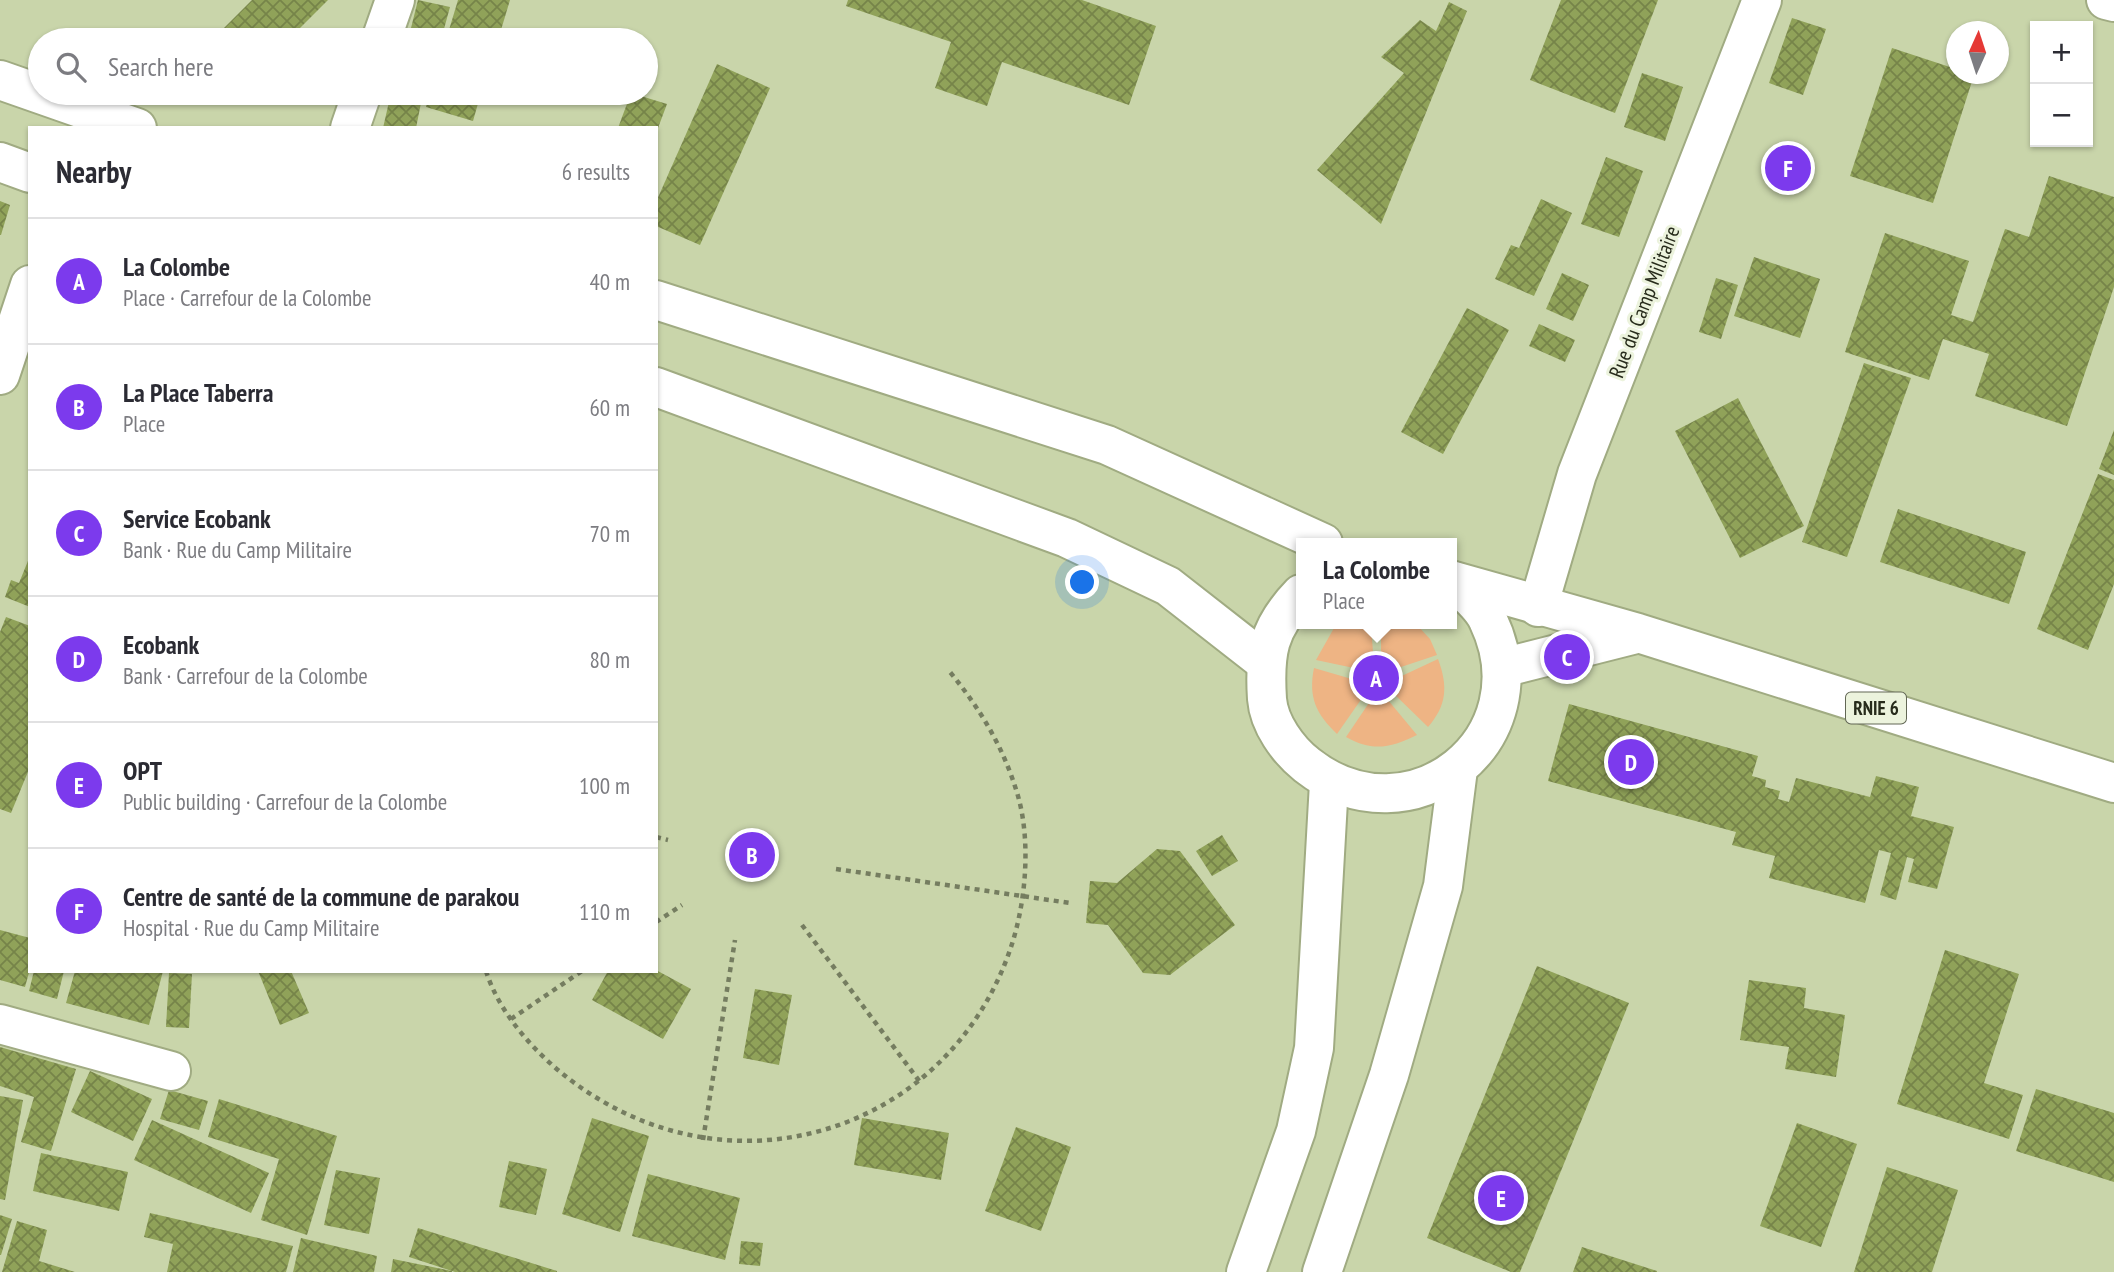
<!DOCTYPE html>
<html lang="en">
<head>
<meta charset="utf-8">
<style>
	body { margin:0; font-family:"PT Sans Narrow",sans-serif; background:#f7f7f7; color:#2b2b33 }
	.controls { position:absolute; right:21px; top:21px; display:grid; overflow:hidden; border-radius:0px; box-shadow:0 2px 5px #0004 }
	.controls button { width:63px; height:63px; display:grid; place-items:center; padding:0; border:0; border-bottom:2px solid #e1e1e2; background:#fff; color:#2b2b33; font:35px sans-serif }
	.compass { position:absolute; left:1946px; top:21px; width:63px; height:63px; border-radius:50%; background:#fff; box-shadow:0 2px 5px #0004; rotate:3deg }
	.you { position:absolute; left:1083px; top:583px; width:24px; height:24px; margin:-18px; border:5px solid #fff; border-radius:50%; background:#1a73e8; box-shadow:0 0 0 10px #1a73e833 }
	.badge { display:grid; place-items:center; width:46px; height:46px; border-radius:50%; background:#7c3aed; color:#fff; font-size:23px; font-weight:700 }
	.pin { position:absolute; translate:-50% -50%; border:4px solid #fff; box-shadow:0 2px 7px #0006 }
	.popup { position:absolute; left:1296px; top:538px; width:161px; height:91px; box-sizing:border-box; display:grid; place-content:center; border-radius:0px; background:#fff; filter:drop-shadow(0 2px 5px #0005); font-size:23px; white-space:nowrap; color:#7c7c81 }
	.popup b { font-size:26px; color:#2b2b33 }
	.popup::after { content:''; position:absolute; left:50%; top:100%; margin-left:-14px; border:14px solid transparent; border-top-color:#fff }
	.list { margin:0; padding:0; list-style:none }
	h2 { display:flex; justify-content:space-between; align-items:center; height:91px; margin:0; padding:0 28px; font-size:30px }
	h2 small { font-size:23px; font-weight:400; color:#7c7c81 }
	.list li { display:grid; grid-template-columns:46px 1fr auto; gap:21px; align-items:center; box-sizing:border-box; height:126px; padding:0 28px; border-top:2px solid #e1e1e2 }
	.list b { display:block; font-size:26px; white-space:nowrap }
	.list p { margin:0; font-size:23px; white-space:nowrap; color:#7c7c81 }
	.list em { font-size:23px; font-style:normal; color:#7c7c81 }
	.icon { flex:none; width:38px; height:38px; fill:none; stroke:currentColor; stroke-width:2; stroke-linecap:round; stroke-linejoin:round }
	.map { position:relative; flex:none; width:2114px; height:1272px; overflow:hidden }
	.search { position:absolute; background:#fff; box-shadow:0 2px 5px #0004; left:28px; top:28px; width:630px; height:77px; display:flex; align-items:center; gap:18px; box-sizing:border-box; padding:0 24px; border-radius:38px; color:#7c7c81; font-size:26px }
	.panel { position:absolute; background:#fff; box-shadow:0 2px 5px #0004; left:28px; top:126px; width:630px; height:847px; border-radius:0px }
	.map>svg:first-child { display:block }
</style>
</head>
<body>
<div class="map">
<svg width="2114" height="1272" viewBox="0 0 2114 1272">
	<defs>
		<pattern id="building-cross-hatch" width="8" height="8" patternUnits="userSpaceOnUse" patternTransform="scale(1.75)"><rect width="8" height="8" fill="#90a259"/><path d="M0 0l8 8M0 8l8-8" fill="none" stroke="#768449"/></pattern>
	</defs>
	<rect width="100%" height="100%" fill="#c9d5aa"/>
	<g fill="#eeb484">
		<path d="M 1342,624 L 1371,624 L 1374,667 L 1368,671 L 1316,660 L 1334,628 Z"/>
		<path d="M 1381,624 L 1416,624 L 1430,639 L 1437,655 L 1389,671 L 1381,666 Z"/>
		<path d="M 1438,659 C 1448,686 1447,705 1428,727 L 1389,689 L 1391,681 Z"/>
		<path d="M 1314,668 L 1362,682 L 1367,691 L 1337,734 C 1316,714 1308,697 1314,668 Z"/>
		<path d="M 1375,694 L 1383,694 L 1417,735 C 1391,748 1372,752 1346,737 Z"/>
	</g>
	<g fill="url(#building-cross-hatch)">
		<path d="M 252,0 L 328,0 L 288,40 L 212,40 Z"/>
		<path d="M 418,0 L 450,7 L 441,40 L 408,40 Z"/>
		<path d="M 458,0 L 510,0 L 498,40 L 446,40 Z"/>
		<path d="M 848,0 L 1082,0 L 1156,26 L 1129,105 L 1002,62 L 987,106 L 935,88 L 951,42 L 846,6 Z"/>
		<path d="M 1561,0 L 1658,0 L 1615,113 L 1530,80 Z"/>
		<path d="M 1449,2 L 1467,11 L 1381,224 L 1317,170 L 1404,73 L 1381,57 L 1420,20 L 1436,31 Z"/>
		<path d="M 1792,18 L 1826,29 L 1803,95 L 1769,83 Z"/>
		<path d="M 1892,48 L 1956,69 L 1956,74 L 1974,75 L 1933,203 L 1850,176 Z"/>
		<path d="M 717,64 L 770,88 L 700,245 L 656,226 L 656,202 Z"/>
		<path d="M 1642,73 L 1683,87 L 1665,141 L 1624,127 Z"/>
		<path d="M 217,93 L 235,93 L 226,102 Z"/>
		<path d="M 391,93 L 423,93 L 416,128 L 383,128 Z"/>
		<path d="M 430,93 L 481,93 L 473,121 L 426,107 Z"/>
		<path d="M 631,93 L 667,104 L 658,128 L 618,128 Z"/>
		<path d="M 1606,157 L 1643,171 L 1619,237 L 1581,224 Z"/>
		<path d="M 2049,176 L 2114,197 L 2114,287 L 2067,426 L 1975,396 L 1989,354 L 1943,339 L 1929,380 L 1845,352 L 1885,233 L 1969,261 L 1951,315 L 1973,322 L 2005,229 L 2029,237 Z"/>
		<path d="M 1541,199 L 1572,213 L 1534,296 L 1495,279 L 1511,245 L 1519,248 Z"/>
		<path d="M 0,201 L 10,205 L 1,235 L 0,235 Z"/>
		<path d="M 1754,257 L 1820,279 L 1800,338 L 1734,316 Z"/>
		<path d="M 1562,273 L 1589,285 L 1573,321 L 1546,309 Z"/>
		<path d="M 1716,278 L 1738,285 L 1721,339 L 1699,332 Z"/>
		<path d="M 1467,308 L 1509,330 L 1443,454 L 1401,432 Z"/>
		<path d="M 1539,324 L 1575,340 L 1565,362 L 1529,346 Z"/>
		<path d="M 1864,363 L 1911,378 L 1847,557 L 1802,542 Z"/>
		<path d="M 1738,398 L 1804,526 L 1740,558 L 1675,431 Z"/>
		<path d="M 2114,430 L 2114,475 L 2099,469 Z"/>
		<path d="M 2098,474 L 2114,480 L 2114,584 L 2088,650 L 2037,629 Z"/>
		<path d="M 1898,509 L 2026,552 L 2009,604 L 1880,562 Z"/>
		<path d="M 30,556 L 30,607 L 5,597 L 11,580 L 19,583 Z"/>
		<path d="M 6,617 L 30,626 L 30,767 L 11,813 L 0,809 L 0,632 Z"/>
		<path d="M 1569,704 L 1758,756 L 1752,776 L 1766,780 L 1765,787 L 1780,791 L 1778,799 L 1789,802 L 1796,778 L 1870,797 L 1876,776 L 1919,787 L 1911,816 L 1954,827 L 1937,889 L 1908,882 L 1914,859 L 1907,857 L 1896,900 L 1880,895 L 1891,853 L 1879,850 L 1865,903 L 1769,878 L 1775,856 L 1732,845 L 1736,832 L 1548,781 Z"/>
		<path d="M 1222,835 L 1238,861 L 1212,876 L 1196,851 Z"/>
		<path d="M 1157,849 L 1180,851 L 1235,925 L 1170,975 L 1143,973 L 1108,925 L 1086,923 L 1090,881 L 1117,883 Z"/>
		<path d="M 0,930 L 30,938 L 30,969 L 25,987 L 0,980 Z"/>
		<path d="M 1945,950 L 2019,974 L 1984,1083 L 2023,1095 L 2009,1139 L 1897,1104 Z"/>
		<path d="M 1537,966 L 1629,1003 L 1520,1272 L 1511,1272 L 1427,1238 Z"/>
		<path d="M 656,970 L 691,989 L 663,1039 L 592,1000 L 608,971 Z"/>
		<path d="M 34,971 L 64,971 L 57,999 L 29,991 Z"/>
		<path d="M 75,971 L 163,971 L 149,1025 L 66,1003 Z"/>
		<path d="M 258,971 L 291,971 L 309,1013 L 280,1025 Z"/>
		<path d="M 169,973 L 192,974 L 189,1028 L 166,1027 Z"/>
		<path d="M 1749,980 L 1806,988 L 1804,1008 L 1845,1015 L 1836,1077 L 1785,1069 L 1789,1047 L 1740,1040 Z"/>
		<path d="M 755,989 L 792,995 L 779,1065 L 743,1058 Z"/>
		<path d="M 0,1047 L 76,1069 L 51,1151 L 21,1142 L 34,1097 L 0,1086 Z"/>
		<path d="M 90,1071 L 152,1099 L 133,1141 L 71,1112 Z"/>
		<path d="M 2036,1089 L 2114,1113 L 2114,1182 L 2016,1151 Z"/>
		<path d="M 169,1090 L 208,1101 L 199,1130 L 160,1119 Z"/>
		<path d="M 0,1096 L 23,1100 L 5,1200 L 0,1199 Z"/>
		<path d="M 219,1099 L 337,1136 L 307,1235 L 261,1220 L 279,1159 L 208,1137 Z"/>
		<path d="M 592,1118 L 649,1136 L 620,1232 L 562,1214 Z"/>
		<path d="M 862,1118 L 949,1133 L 941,1180 L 854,1165 Z"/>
		<path d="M 152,1120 L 269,1173 L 251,1213 L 134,1160 Z"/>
		<path d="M 1797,1123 L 1857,1144 L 1821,1247 L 1760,1226 Z"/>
		<path d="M 1016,1127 L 1071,1147 L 1041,1231 L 985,1211 Z"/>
		<path d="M 41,1153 L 128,1172 L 119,1211 L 33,1191 Z"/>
		<path d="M 509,1161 L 547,1169 L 536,1215 L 499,1207 Z"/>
		<path d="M 1887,1167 L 1958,1190 L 1932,1272 L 1854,1272 Z"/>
		<path d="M 336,1170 L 380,1178 L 369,1234 L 324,1225 Z"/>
		<path d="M 648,1174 L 740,1198 L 725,1260 L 632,1236 Z"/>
		<path d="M 150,1213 L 293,1246 L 286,1272 L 167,1272 L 173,1244 L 144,1237 Z"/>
		<path d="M 0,1215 L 12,1219 L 1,1255 L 0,1255 Z"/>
		<path d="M 17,1221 L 47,1230 L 39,1261 L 75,1272 L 2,1272 Z"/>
		<path d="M 418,1228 L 557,1271 L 557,1272 L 455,1272 L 409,1257 Z"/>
		<path d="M 301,1238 L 377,1256 L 374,1272 L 293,1272 Z"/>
		<path d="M 741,1241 L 763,1243 L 760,1266 L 739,1264 Z"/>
		<path d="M 1582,1247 L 1657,1271 L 1657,1272 L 1573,1272 Z"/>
		<path d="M 393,1259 L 452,1271 L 452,1272 L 391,1272 Z"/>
	</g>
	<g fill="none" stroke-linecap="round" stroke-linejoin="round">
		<defs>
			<g id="street">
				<path d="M 2106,0 L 2114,2"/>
				<path d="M 381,40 L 395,0"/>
				<path d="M 350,128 L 362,93"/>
				<path d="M 1538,607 L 1577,474 L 1762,0"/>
				<path d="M 0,1024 L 171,1071"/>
			</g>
			<path id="secondary" d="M 0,375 L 30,285"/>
			<g id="primary">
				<path d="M 0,80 L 137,128"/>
				<path d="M 0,162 L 30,173"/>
				<path d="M 656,300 L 1107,445 L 1323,543"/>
				<path d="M 656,387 L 1067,538 L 1168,586 L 1264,661"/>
				<path d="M 1454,581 L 1638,633 L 2114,783"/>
				<path d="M 1301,594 C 1268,628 1264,653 1267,699 C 1269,724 1288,750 1307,765 C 1410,846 1545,739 1488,620 C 1482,606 1464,591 1453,581"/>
				<path d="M 1502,668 L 1636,634"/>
				<path d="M 1246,1272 L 1296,1131 L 1314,1048 L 1329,783"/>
				<path d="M 1322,1272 L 1389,1075 L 1443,886 L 1458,769"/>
			</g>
		</defs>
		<use href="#street" stroke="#a0ab82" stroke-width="42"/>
		<use href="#secondary" stroke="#a0ab82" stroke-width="42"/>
		<use href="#primary" stroke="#a0ab82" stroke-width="42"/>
		<g stroke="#757d60" stroke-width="4.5" stroke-dasharray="5 5" stroke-linecap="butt">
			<path d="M 656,837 L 668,840"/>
			<path d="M 836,869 L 1070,903"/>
			<path d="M 656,922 L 682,905"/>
			<path d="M 802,925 L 920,1082"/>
			<path d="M 486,971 C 501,1019 545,1064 586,1091 C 744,1197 951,1127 1011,947 C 1026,902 1031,842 1018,796 C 1004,748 981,710 950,672"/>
			<path d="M 511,1019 L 582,971"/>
			<path d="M 703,1140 L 735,940"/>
		</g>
		<use href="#street" stroke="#fff" stroke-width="38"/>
		<use href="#secondary" stroke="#fff" stroke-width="38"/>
		<use href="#primary" stroke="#fff" stroke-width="38"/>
	</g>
	<g text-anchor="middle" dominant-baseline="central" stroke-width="6" stroke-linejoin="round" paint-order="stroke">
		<rect fill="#ecf3dd" stroke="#626755" stroke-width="2" x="1846" y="692.5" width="60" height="31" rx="5"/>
		<g font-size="19" font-weight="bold" fill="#272b1b">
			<text x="1876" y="708">RNIE 6</text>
		</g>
		<g font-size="21" fill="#272b1b" stroke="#ecf3dd">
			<text transform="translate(1644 302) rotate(-69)">Rue du Camp Militaire</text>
		</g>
	</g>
</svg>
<div class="controls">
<button>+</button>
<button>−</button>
</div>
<svg class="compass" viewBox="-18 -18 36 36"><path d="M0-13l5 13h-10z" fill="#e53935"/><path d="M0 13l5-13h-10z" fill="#7c7c81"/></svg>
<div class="you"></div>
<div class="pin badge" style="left:1376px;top:678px">A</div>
<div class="popup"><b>La Colombe</b>Place</div>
<div class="pin badge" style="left:752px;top:855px">B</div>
<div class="pin badge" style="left:1567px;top:657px">C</div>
<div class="pin badge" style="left:1631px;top:762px">D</div>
<div class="pin badge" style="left:1501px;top:1198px">E</div>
<div class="pin badge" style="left:1788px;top:168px">F</div>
<div class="search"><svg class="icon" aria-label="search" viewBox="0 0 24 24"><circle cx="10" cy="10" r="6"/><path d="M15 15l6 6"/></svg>Search here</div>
<section class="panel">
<h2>Nearby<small>6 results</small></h2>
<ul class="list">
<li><span class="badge">A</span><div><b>La Colombe</b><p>Place · Carrefour de la Colombe</p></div><em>40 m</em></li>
<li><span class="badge">B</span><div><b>La Place Taberra</b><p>Place</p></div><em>60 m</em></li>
<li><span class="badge">C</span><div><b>Service Ecobank</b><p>Bank · Rue du Camp Militaire</p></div><em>70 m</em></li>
<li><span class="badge">D</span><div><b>Ecobank</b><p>Bank · Carrefour de la Colombe</p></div><em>80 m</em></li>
<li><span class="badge">E</span><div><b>OPT</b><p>Public building · Carrefour de la Colombe</p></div><em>100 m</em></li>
<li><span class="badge">F</span><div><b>Centre de santé de la commune de parakou</b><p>Hospital · Rue du Camp Militaire</p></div><em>110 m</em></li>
</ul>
</section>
</div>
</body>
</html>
